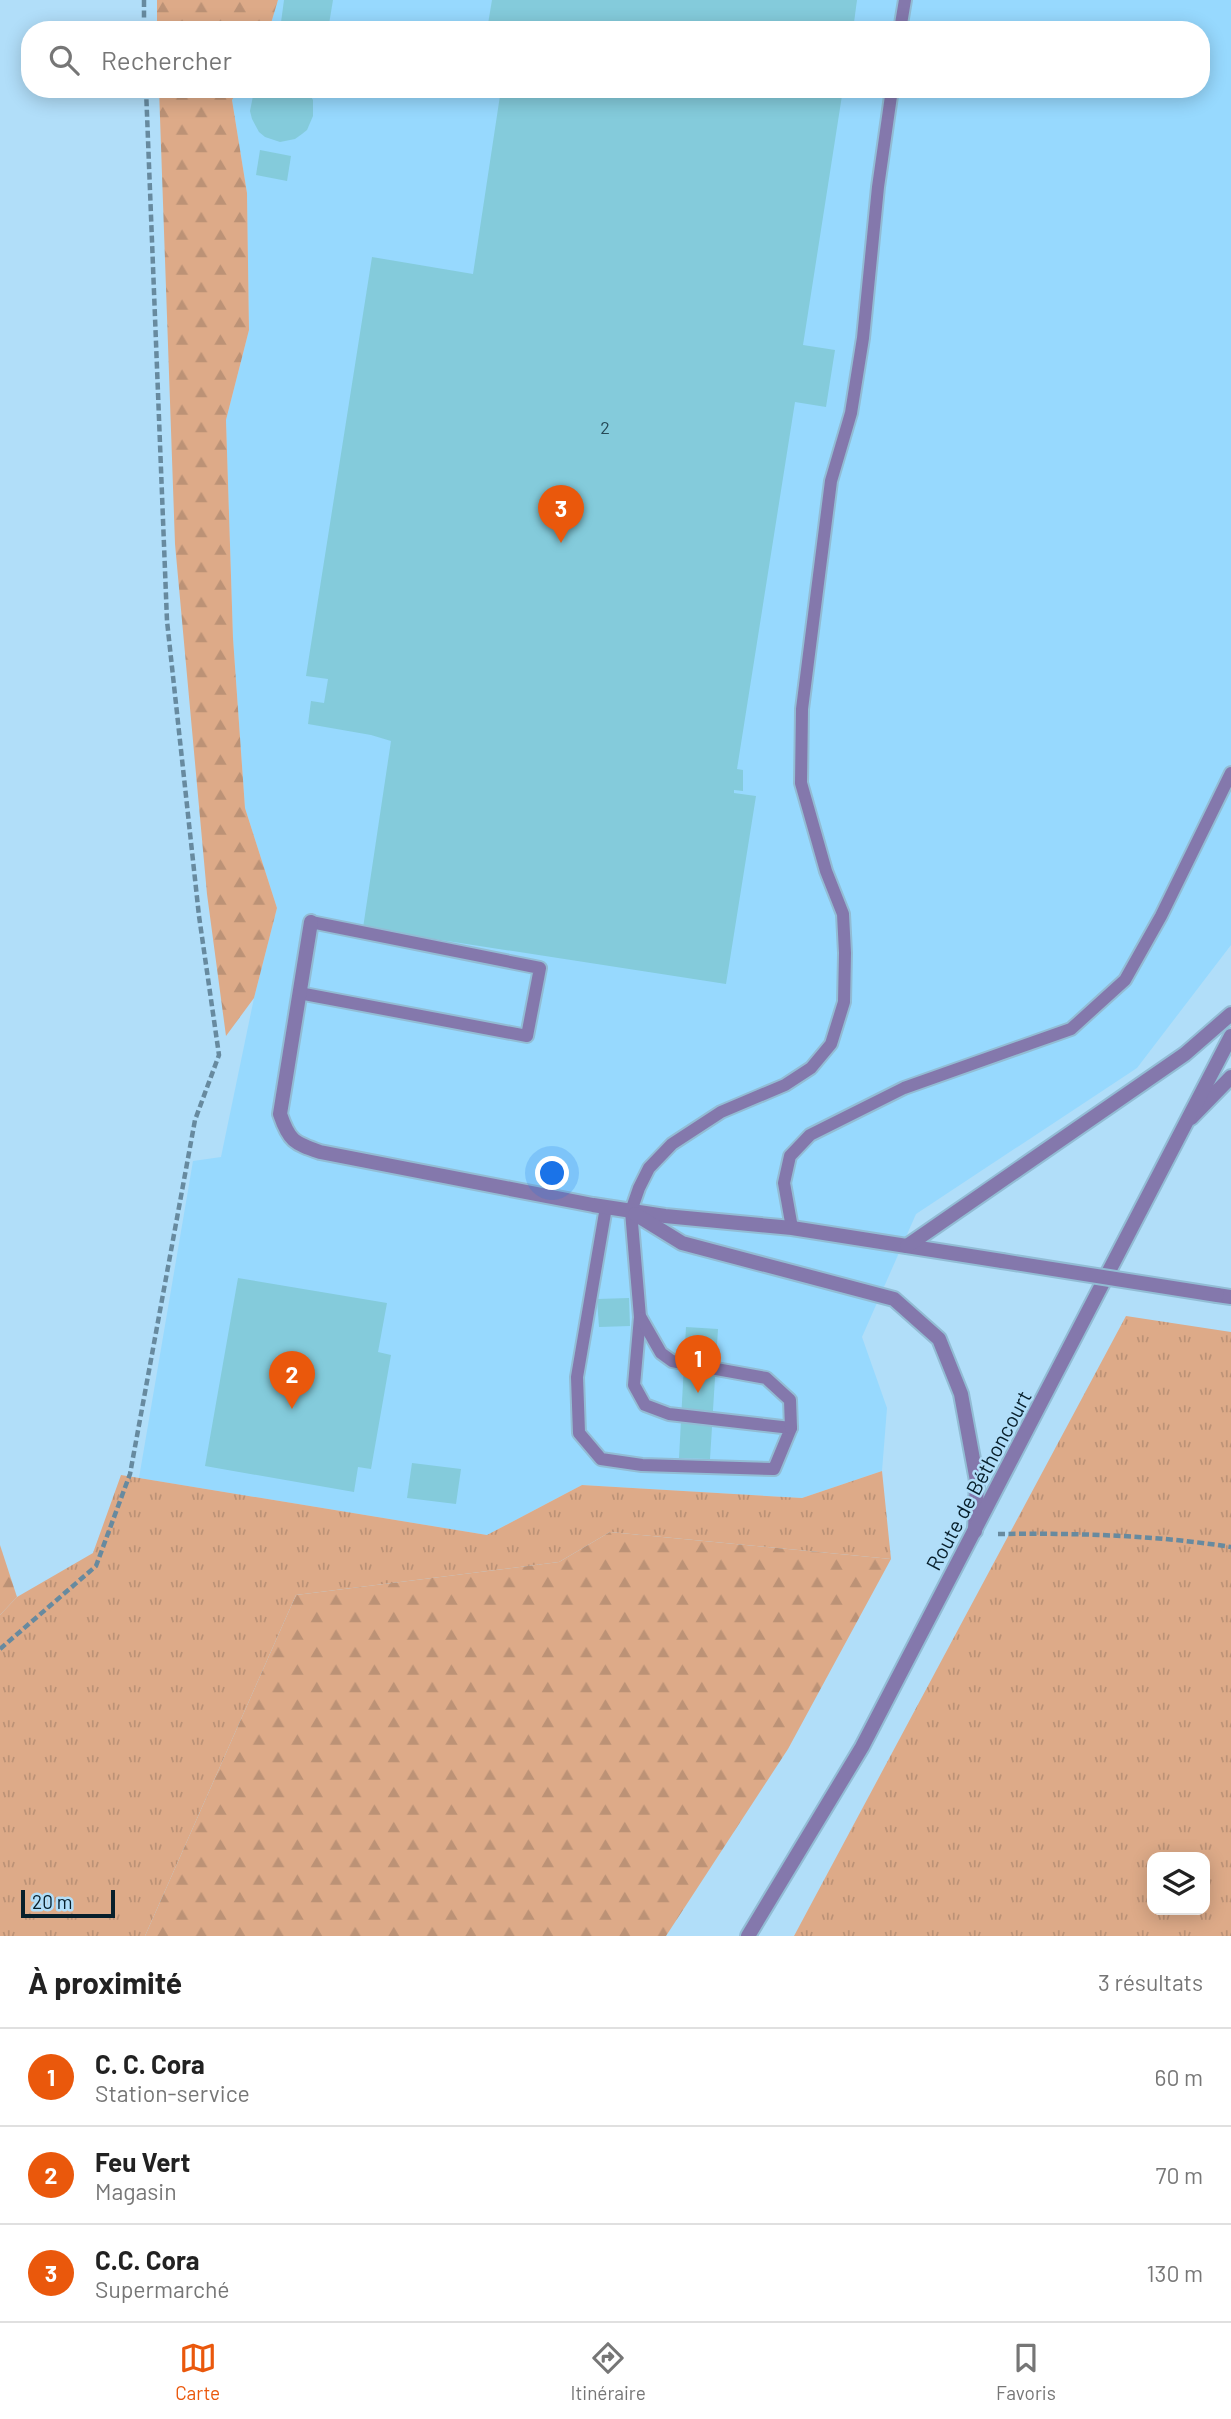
<!DOCTYPE html>
<html lang="fr">
<head>
<meta charset="utf-8">
<style>
	body { margin:0; font-family:Barlow,sans-serif; background:#f6f6f6; color:#222 }
	.controls { position:absolute; right:21px; bottom:21px; display:grid; overflow:hidden; border-radius:14px; box-shadow:0 4px 18px #0003 }
	.controls button { width:63px; height:63px; display:grid; place-items:center; padding:0; border:0; border-bottom:2px solid #e0e0e0; background:#fff; color:#222; font:35px sans-serif }
	.scale { position:absolute; left:21px; bottom:18px; width:94px; box-sizing:border-box; padding-left:7px; border:4px solid #071f2b; border-top:0; font-size:19px; line-height:24px; white-space:nowrap; color:#071f2b; -webkit-text-stroke:5px #b1def9; paint-order:stroke }
	.you { position:absolute; left:553px; top:1174px; width:24px; height:24px; margin:-18px; border:5px solid #fff; border-radius:50%; background:#1a73e8; box-shadow:0 0 0 10px #1a73e833 }
	.badge { display:grid; place-items:center; width:46px; height:46px; border-radius:50%; background:#ea580c; color:#fff; font-size:23px; font-weight:700 }
	.pin { position:absolute; translate:-50% -58px; filter:drop-shadow(0 2px 4px #0008) }
	.pin::after { content:''; position:absolute; top:37px; width:24px; height:21px; background:inherit; clip-path:polygon(0 0,100% 0,50% 100%) }
	.list { margin:0; padding:0; list-style:none }
	h2 { display:flex; justify-content:space-between; align-items:center; height:91px; margin:0; padding:0 28px; font-size:30px }
	h2 small { font-size:23px; font-weight:400; color:#767676 }
	.list li { display:grid; grid-template-columns:46px 1fr auto; gap:21px; align-items:center; box-sizing:border-box; height:98px; padding:0 28px; border-top:2px solid #e0e0e0 }
	.list b { display:block; font-size:26px; white-space:nowrap }
	.list p { margin:0; font-size:23px; white-space:nowrap; color:#767676 }
	.list em { font-size:23px; font-style:normal; color:#767676 }
	.icon { flex:none; width:38px; height:38px; fill:none; stroke:currentColor; stroke-width:2; stroke-linecap:round; stroke-linejoin:round }
	.map { position:relative; flex:none; width:1231px; height:1936px; overflow:hidden }
	.search { position:absolute; background:#fff; box-shadow:0 4px 18px #0003; left:21px; right:21px; top:21px; height:77px; display:flex; align-items:center; gap:18px; box-sizing:border-box; padding:0 24px; border-radius:28px; color:#767676; font-size:26px }
	.sheet { height:385px; background:#fff }
	nav { display:flex; justify-content:space-around; align-items:center; box-sizing:border-box; height:98px; border-top:2px solid #e0e0e0; background:#fff; font-size:19px; color:#767676 }
	nav a { display:grid; justify-items:center; gap:4px }
	nav .on { color:#ea580c }
	.map>svg:first-child { display:block }
</style>
</head>
<body>
<div class="map">
<svg width="1231" height="1936" viewBox="0 0 1231 1936">
	<defs>
		<pattern id="grass-tufts" width="24" height="20" patternUnits="userSpaceOnUse" patternTransform="scale(1.75)"><rect width="24" height="20" fill="#da8"/><path d="M3 7l-1-3M5 7V3M7 7l1-3M15 17l-1-3M17 17v-4M19 17l1-3" fill="none" stroke="#bc9276"/></pattern>
		<pattern id="forest-firs" width="22" height="20" patternUnits="userSpaceOnUse" patternTransform="scale(1.75)"><rect width="22" height="20" fill="#da8"/><path d="M5 1l3.5 6h-7zM16 11l3.5 6h-7z" fill="#bc9276"/></pattern>
	</defs>
	<rect width="100%" height="100%" fill="#b1def9"/>
	<path fill="#97d9fe" d="M 278,0 L 1231,0 L 1231,945 L 1137,1068 L 916,1214 L 862,1337 L 887,1408 L 882,1471 L 802,1498 L 582,1485 L 487,1535 L 139,1478 L 193,1161 L 221,1157 L 254,998 L 277,908 L 245,808 L 233,638 L 226,420 L 249,330 L 247,193 L 232,100 L 239,89 L 1201,89 L 1201,30 L 269,30 Z"/>
	<g fill="url(#grass-tufts)" fill-rule="evenodd">
		<path d="M 1126,1316 L 1231,1332 L 1231,1936 L 794,1936 ZM 1152,1857 L 1205,1857 L 1205,1910 L 1152,1910 Z"/>
		<path d="M 882,1471 L 891,1559 L 610,1532 L 559,1562 L 296,1595 L 145,1936 L 0,1936 L 0,1615 L 17,1597 L 93,1553 L 121,1475 L 487,1535 L 582,1485 L 802,1498 Z"/>
	</g>
	<g fill="url(#forest-firs)">
		<path d="M 157,0 L 278,0 L 269,30 L 157,30 Z"/>
		<path d="M 159,89 L 239,89 L 232,100 L 247,193 L 249,330 L 226,420 L 233,638 L 245,808 L 277,908 L 254,998 L 226,1036 L 207,894 L 175,544 Z"/>
		<path d="M 610,1532 L 891,1559 L 788,1749 L 666,1936 L 145,1936 L 296,1595 L 559,1562 Z"/>
		<path d="M 0,1545 L 17,1597 L 0,1615 Z"/>
	</g>
	<g fill="#84cbdb">
		<path d="M 284,0 L 333,0 L 328,30 L 280,30 Z"/>
		<path d="M 492,0 L 857,0 L 853,30 L 487,30 Z"/>
		<path d="M 306,89 L 313,100 L 313,116 L 307,130 L 302,134 L 295,139 L 280,142 L 265,137 L 259,132 L 252,119 L 250,111 L 253,96 L 258,89 Z"/>
		<path d="M 501,89 L 843,89 L 803,345 L 835,350 L 826,407 L 795,402 L 737,769 L 743,770 L 743,791 L 734,790 L 734,793 L 756,796 L 726,984 L 363,928 L 391,741 L 371,735 L 308,724 L 311,701 L 324,703 L 328,679 L 306,676 L 372,257 L 473,274 Z"/>
		<path d="M 260,150 L 291,156 L 287,181 L 256,175 Z"/>
		<path d="M 238,1278 L 387,1303 L 378,1352 L 391,1355 L 371,1469 L 358,1467 L 354,1492 L 205,1466 Z"/>
		<path d="M 629,1298 L 630,1326 L 599,1327 L 597,1299 Z"/>
		<path d="M 686,1327 L 718,1329 L 710,1459 L 679,1458 Z"/>
		<path d="M 412,1463 L 461,1469 L 456,1504 L 407,1498 Z"/>
	</g>
	<g fill="none" stroke-linecap="round" stroke-linejoin="round">
		<defs>
			<g id="service">
				<path d="M 900,30 L 905,0"/>
				<path d="M 299,993 L 527,1036 L 540,968 L 311,922"/>
				<path d="M 606,1207 L 577,1377 L 579,1433 L 601,1459 L 642,1465 L 774,1469 L 791,1428 L 669,1414 L 645,1405 L 634,1385 L 640,1317 L 631,1211 L 639,1188 L 649,1168 L 672,1144 L 721,1112 L 785,1085 L 811,1068 L 831,1044 L 844,1002 L 845,953 L 843,914 L 826,871 L 801,783 L 802,709 L 831,481 L 851,413 L 863,338 L 878,187 L 892,89"/>
				<path d="M 792,1228 L 784,1183 L 790,1156 L 810,1135 L 904,1088 L 1071,1029 L 1125,980 L 1161,916 L 1231,773"/>
				<path d="M 641,1318 L 661,1353 L 672,1361 L 766,1378 L 790,1400 L 791,1428"/>
			</g>
			<g id="minor">
				<path d="M 311,922 L 280,1114 C 289,1141 294,1143 320,1152 L 593,1205 L 665,1216 L 792,1228 L 1002,1261"/>
				<path d="M 1191,1118 L 1231,1077"/>
				<path d="M 635,1214 L 682,1243 L 894,1299 L 939,1339 L 961,1394 L 977,1481 L 975,1531"/>
				<path d="M 907,1246 L 1185,1054 L 1231,1014"/>
				<path d="M 1217,1295 L 1231,1297"/>
			</g>
			<path id="tertiary" d="M 748,1936 L 862,1747 L 1231,1036"/>
		</defs>
		<use href="#service" stroke="#92bcd4" stroke-width="16"/>
		<use href="#minor" stroke="#92bcd4" stroke-width="18"/>
		<use href="#tertiary" stroke="#92bcd4" stroke-width="18"/>
		<g stroke="#678a9f" stroke-width="4.5" stroke-dasharray="7 3.5" stroke-linecap="butt">
			<path d="M 144,0 L 144,30"/>
			<path d="M 998,1534 C 1076,1533 1154,1535 1231,1547"/>
			<path d="M 0,1649 L 96,1566 L 130,1474 L 195,1120 L 219,1055 L 199,916 L 167,621 L 146,89"/>
		</g>
		<use href="#service" stroke="#8478ac" stroke-width="12"/>
		<use href="#minor" stroke="#8478ac" stroke-width="14"/>
		<use href="#tertiary" stroke="#8478ac" stroke-width="14"/>
		<defs>
			<path id="minor-bridge" d="M 1002,1261 L 1217,1295"/>
		</defs>
		<use href="#minor-bridge" stroke="#92bcd4" stroke-width="18" stroke-linecap="butt"/>
		<use href="#minor-bridge" stroke="#8478ac" stroke-width="14"/>
	</g>
	<g text-anchor="middle" dominant-baseline="central" stroke-width="5" stroke-linejoin="round" paint-order="stroke">
		<g font-size="18" fill="#264a57">
			<text x="605" y="427">2</text>
		</g>
		<g font-size="21" fill="#071f2b" stroke="#b1def9">
			<text transform="translate(978 1480) rotate(-62)">Route de Béthoncourt</text>
		</g>
	</g>
</svg>
<div class="controls">
<button><svg class="icon" aria-label="layers" viewBox="0 0 24 24"><path d="M12 4l9 5-9 5-9-5zM3 14l9 5 9-5"/></svg></button>
</div>
<div class="scale">20 m</div>
<div class="you"></div>
<div class="pin badge" style="left:698px;top:1393px">1</div>
<div class="pin badge" style="left:292px;top:1409px">2</div>
<div class="pin badge" style="left:561px;top:543px">3</div>
<div class="search"><svg class="icon" aria-label="search" viewBox="0 0 24 24"><circle cx="10" cy="10" r="6"/><path d="M15 15l6 6"/></svg>Rechercher</div>
</div>
<section class="sheet">
<h2>À proximité<small>3 résultats</small></h2>
<ul class="list">
<li><span class="badge">1</span><div><b>C. C. Cora</b><p>Station-service</p></div><em>60 m</em></li>
<li><span class="badge">2</span><div><b>Feu Vert</b><p>Magasin</p></div><em>70 m</em></li>
<li><span class="badge">3</span><div><b>C.C. Cora</b><p>Supermarché</p></div><em>130 m</em></li>
</ul>
</section>
<nav>
<a class="on"><svg class="icon" aria-label="map" viewBox="0 0 24 24"><path d="M3 6l6-2 6 2 6-2v14l-6 2-6-2-6 2zM9 4v14M15 6v14"/></svg>Carte</a>
<a><svg class="icon" aria-label="directions" viewBox="0 0 24 24"><path d="M12 3l9 9-9 9-9-9zM9 14v-3h6M13 9l2 2-2 2"/></svg>Itinéraire</a>
<a><svg class="icon" aria-label="saved" viewBox="0 0 24 24"><path d="M7 4h10v16l-5-4-5 4z"/></svg>Favoris</a>
</nav>
</body>
</html>
